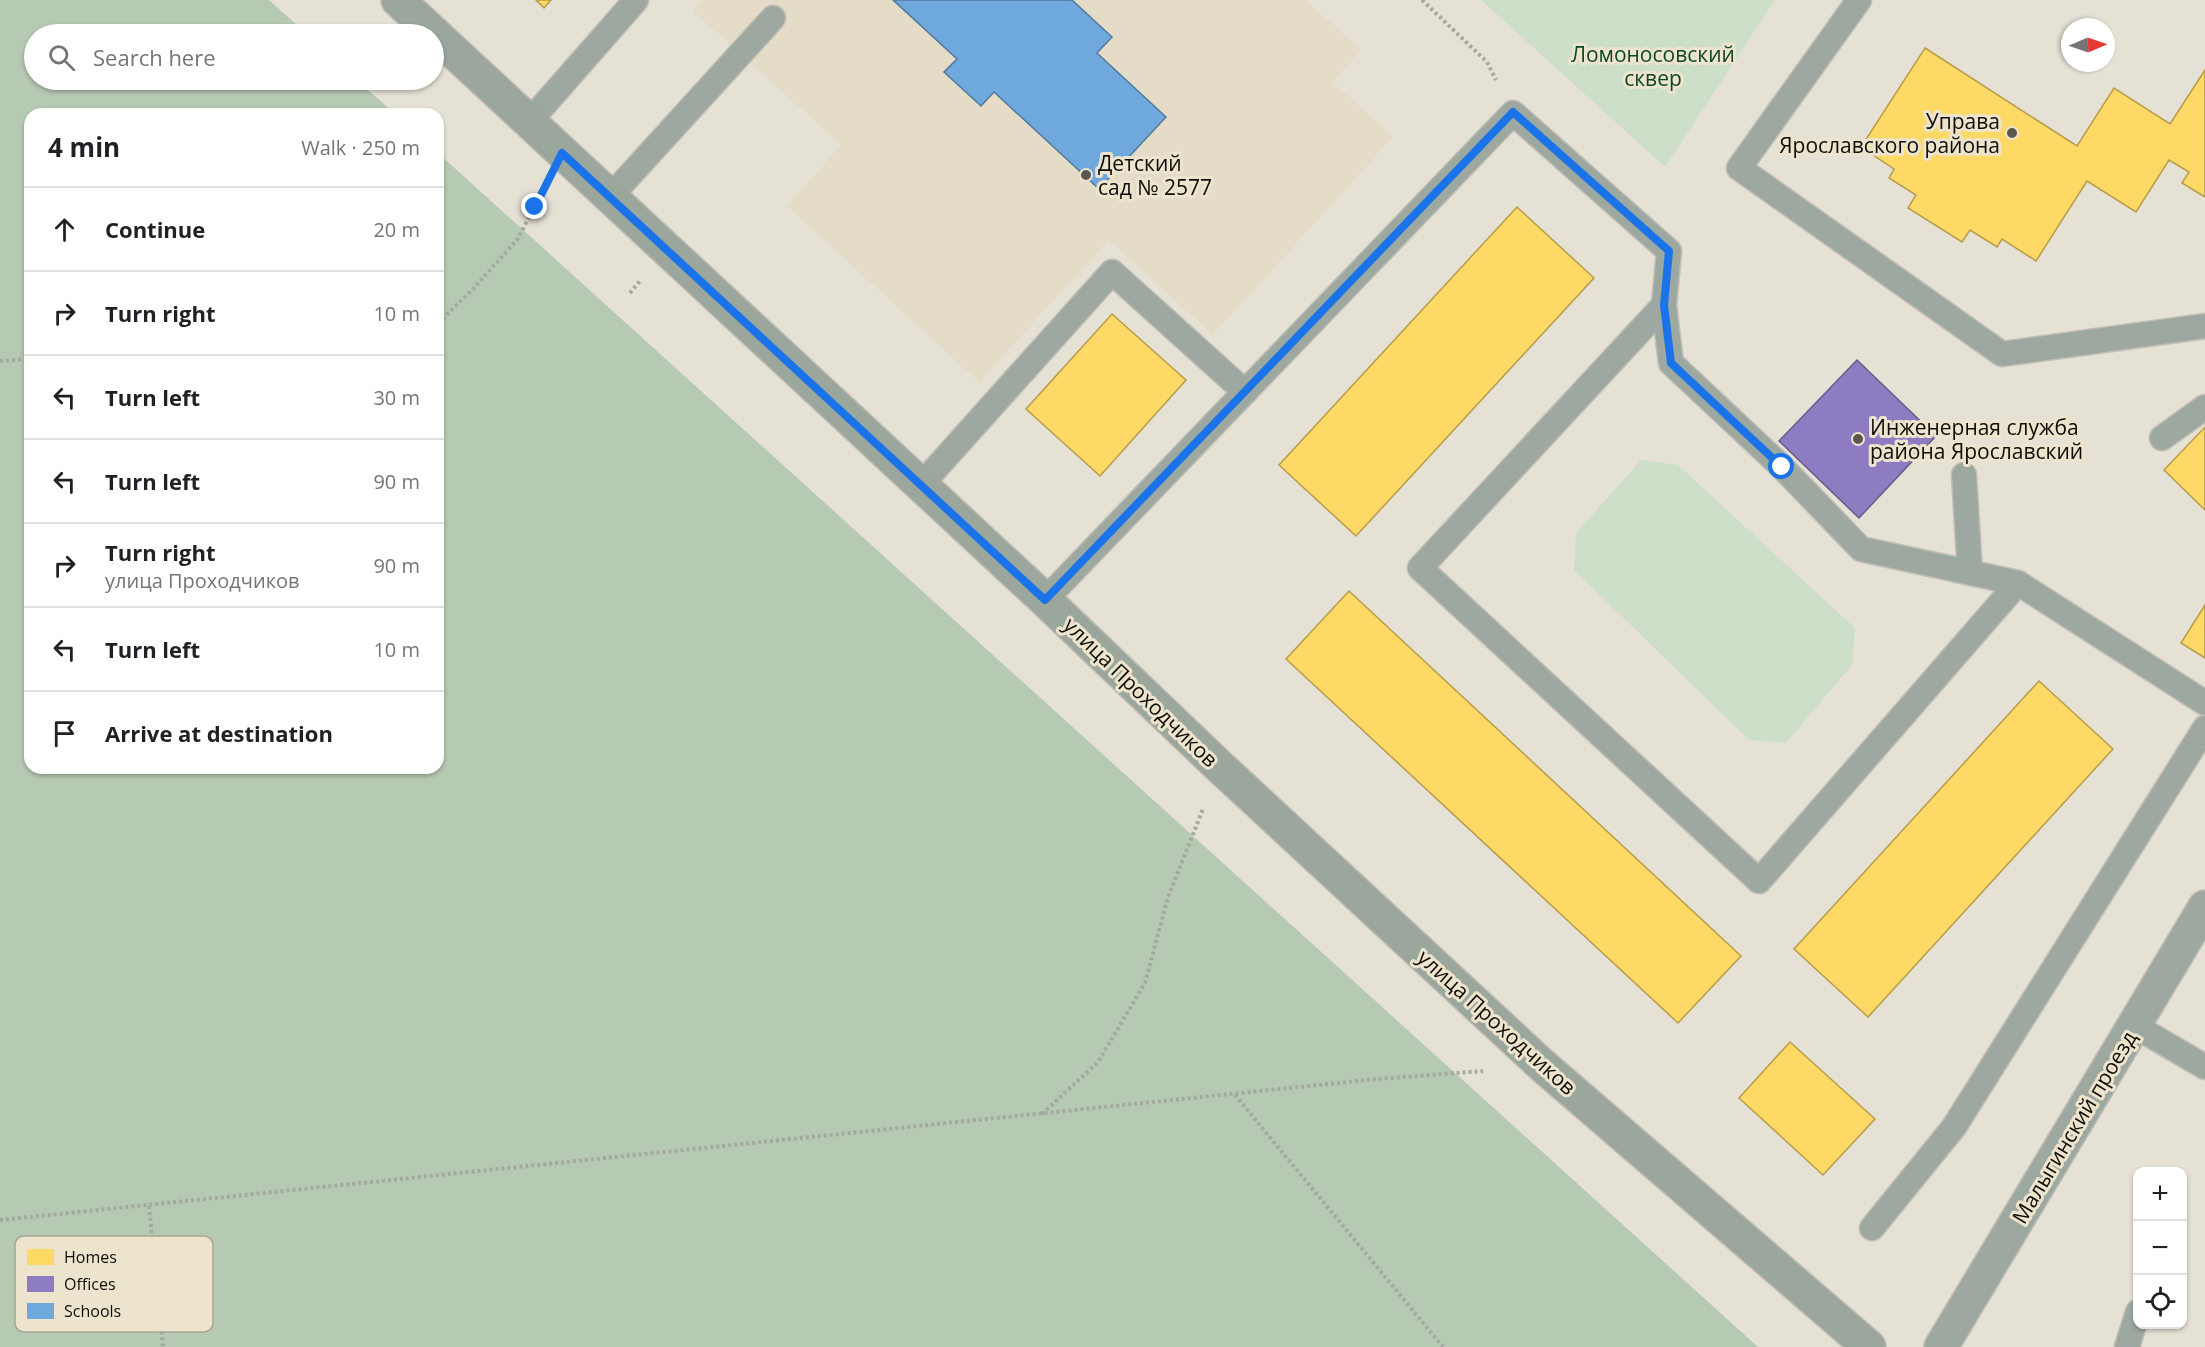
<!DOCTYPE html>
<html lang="en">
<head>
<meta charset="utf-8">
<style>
	body { margin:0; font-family:"Open Sans",sans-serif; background:#f2f2f2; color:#202124 }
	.controls { position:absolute; right:18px; bottom:18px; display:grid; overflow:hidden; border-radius:12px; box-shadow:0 2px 4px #0004 }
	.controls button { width:54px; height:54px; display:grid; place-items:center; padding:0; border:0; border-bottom:2px solid #e0e0e0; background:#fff; color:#202124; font:30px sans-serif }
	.compass { position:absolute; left:2061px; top:18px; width:54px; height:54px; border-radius:50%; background:#fff; box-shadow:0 2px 4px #0004; rotate:88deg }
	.stop { position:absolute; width:18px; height:18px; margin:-14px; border:4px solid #1a73e8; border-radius:50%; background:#fff }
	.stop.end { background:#1a73e8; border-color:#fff; box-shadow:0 2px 6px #0008 }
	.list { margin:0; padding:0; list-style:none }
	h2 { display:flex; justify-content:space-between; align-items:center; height:78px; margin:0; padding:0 24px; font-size:26px }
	h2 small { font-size:20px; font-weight:400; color:#757577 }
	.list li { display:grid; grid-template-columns:39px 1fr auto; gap:18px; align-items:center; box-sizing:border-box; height:84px; padding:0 24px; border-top:2px solid #e0e0e0 }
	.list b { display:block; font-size:22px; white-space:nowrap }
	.list p { margin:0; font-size:20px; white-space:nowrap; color:#757577 }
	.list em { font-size:20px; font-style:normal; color:#757577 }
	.icon { flex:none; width:33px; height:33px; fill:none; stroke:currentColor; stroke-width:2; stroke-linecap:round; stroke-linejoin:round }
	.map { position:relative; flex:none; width:2205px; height:1347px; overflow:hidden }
	.search { position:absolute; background:#fff; box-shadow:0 2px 4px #0004; left:24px; top:24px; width:420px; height:66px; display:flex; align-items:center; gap:15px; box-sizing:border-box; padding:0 21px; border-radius:33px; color:#757577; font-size:22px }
	.panel { position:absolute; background:#fff; box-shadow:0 2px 4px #0004; left:24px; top:108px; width:420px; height:666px; border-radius:18px }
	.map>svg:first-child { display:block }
</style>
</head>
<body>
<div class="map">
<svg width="2205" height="1347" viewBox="0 0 2205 1347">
	<rect width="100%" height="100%" fill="#e6e1d5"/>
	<path fill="#e4dcc6" d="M 703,0 L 1306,0 L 1361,50 L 1333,82 L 1393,137 L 1213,335 L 1109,240 L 979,382 L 787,206 L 841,145 L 693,11 Z"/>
	<g fill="#cddfc8">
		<path d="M 1481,0 L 1775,0 L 1665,167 Z"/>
		<path d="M 1641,460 L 1678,465 L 1855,628 L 1852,665 L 1786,743 L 1749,740 L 1574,570 L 1576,533 Z"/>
	</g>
	<path fill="#b6c9b2" d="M 0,0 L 269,0 L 307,34 L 34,34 L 34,80 L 357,80 L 395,114 L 30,114 L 30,768 L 438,768 L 438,153 L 1758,1347 L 0,1347 Z"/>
	<g fill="#ffd966" stroke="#b79c49" stroke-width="1.5">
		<path d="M 536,0 L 551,0 L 544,8 Z"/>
		<path d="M 1925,48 L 2077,146 L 2114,88 L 2170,124 L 2205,70 L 2205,197 L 2182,183 L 2189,172 L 2169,160 L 2136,212 L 2087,181 L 2036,261 L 2002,239 L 1997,247 L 1970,230 L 1962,242 L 1908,208 L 1916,195 L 1889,178 L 1894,169 L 1861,147 Z"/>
		<path d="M 1517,207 L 1594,278 L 1356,536 L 1279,465 Z"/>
		<path d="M 1112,314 L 1186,380 L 1100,476 L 1026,409 Z"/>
		<path d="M 2205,427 L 2205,510 L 2164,470 Z"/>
		<path d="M 1349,591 L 1741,956 L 1678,1023 L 1286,659 Z"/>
		<path d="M 2205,605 L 2205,658 L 2181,643 Z"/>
		<path d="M 2039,681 L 2113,749 L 1868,1017 L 1794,949 Z"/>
		<path d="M 1790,1042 L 1875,1119 L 1823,1175 L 1739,1098 Z"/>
	</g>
	<path fill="#8e7cc3" stroke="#685b8a" stroke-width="1.5" d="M 1857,360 L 1936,436 L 1859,518 L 1779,441 Z"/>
	<path fill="#6fa8dc" stroke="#527a9c" stroke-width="1.5" d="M 893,0 L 1072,0 L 1112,37 L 1097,53 L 1166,117 L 1099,189 L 994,92 L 981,106 L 944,72 L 957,59 Z"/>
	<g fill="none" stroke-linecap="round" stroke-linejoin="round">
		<defs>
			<g id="lane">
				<path d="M 1859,0 L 1739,168 L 2002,354 L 2205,326"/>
				<path d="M 529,122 L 636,0"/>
				<path d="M 610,197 L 773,18"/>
				<path d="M 1664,305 L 1420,568 L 1759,881 L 2018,583"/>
				<path d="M 2162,438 L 2205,407"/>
				<path d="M 1964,475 L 1970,573"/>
				<path d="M 921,485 L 1112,272 L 1245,392"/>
				<path d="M 1045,600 L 1513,113 L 1669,251 L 1664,305 L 1671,363 L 1782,467 L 1861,549 L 2018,583 L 2205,703"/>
				<path d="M 2135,1026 L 2205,1067"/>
				<path d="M 1872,1228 L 1954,1127 L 2205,728"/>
				<path d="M 2127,1347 L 2138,1312"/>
			</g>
			<path id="street" d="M 1941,1347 L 2205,907"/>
			<path id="secondary" d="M 398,0 L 1045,600 L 1219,766 L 1543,1066 L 1869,1347"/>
		</defs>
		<use href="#lane" stroke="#c2beb6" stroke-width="27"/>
		<use href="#street" stroke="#c2beb6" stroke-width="36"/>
		<use href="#secondary" stroke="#c2beb6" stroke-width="36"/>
		<g stroke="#a4a9a0" stroke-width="4" stroke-dasharray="3 3" stroke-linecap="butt">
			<path d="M 1422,0 L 1487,62 L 1496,80"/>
			<path d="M 630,293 L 640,281"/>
			<path d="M 438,323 L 472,290 L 517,240 L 543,191"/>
			<path d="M 0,361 L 30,359"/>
			<path d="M 1235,1095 L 1443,1347"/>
			<path d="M 1042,1114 L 1098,1062 L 1145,983 L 1168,897 L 1203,809"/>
			<path d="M 149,1206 L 163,1347"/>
			<path d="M 0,1220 L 1377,1079 L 1483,1071"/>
		</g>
		<use href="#lane" stroke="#9da9a0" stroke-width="24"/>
		<use href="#street" stroke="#9da9a0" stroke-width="33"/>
		<use href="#secondary" stroke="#9ba69d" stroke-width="33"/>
	</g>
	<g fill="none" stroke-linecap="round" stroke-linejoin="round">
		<path stroke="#1a73e8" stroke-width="8" d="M 535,207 L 562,153 L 1045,600 L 1513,112 L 1669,251 L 1664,305 L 1671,363 L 1782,467"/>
	</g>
	<g fill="#5b574e" stroke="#ede4ce" stroke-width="2">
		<circle cx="2012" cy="133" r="6"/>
		<circle cx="1086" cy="175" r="6"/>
		<circle cx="1858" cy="439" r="6"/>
	</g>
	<g text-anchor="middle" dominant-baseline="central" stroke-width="6" stroke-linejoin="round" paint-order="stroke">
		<g font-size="21" fill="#0c4920" stroke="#ede4ce">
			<text x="1653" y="54">Ломоносовский<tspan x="1653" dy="24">сквер</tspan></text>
		</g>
		<g font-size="21" fill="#100d06" stroke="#ede4ce" text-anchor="start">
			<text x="2000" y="121" text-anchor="end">Управа<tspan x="2000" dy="24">Ярославского района</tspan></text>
			<text x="1098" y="163">Детский<tspan x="1098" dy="24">сад № 2577</tspan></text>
			<text x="1870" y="427">Инженерная служба<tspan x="1870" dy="24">района Ярославский</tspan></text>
		</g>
		<g font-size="21" fill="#100d06" stroke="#ede4ce">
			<text transform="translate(1141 692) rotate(44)">улица Проходчиков</text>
			<text transform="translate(1497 1022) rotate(42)">улица Проходчиков</text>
			<text transform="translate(2074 1127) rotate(-59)">Малыгинский проезд</text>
		</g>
	</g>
	<rect x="15" y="1236" width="198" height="96" rx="9" fill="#ede4ce" stroke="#aba492" stroke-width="1.5"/>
	<rect x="27" y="1249" width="27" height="16" fill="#ffd966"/>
	<rect x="27" y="1276" width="27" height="16" fill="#8e7cc3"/>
	<rect x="27" y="1303" width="27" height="16" fill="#6fa8dc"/>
	<g font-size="16" fill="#100d06">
		<text x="64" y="1263">Homes</text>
		<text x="64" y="1290">Offices</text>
		<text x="64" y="1317">Schools</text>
	</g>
</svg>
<div class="controls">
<button>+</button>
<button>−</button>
<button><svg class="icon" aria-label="locate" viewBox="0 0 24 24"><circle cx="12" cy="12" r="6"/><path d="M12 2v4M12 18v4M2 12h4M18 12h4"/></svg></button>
</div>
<svg class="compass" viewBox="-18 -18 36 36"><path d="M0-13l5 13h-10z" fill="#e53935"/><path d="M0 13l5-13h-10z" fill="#757577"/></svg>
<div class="stop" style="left:1782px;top:467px"></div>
<div class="stop end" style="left:535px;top:207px"></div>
<div class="search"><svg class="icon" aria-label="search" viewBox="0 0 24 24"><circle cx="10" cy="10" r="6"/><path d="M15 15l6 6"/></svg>Search here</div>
<section class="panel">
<h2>4 min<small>Walk · 250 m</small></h2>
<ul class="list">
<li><svg class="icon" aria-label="ahead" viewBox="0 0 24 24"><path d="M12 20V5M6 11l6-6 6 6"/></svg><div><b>Continue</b></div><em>20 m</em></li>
<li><svg class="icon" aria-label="right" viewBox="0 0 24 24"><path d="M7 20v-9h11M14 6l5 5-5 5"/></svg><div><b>Turn right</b></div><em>10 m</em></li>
<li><svg class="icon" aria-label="left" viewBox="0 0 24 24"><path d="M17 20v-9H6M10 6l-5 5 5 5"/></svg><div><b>Turn left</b></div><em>30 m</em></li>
<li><svg class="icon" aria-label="left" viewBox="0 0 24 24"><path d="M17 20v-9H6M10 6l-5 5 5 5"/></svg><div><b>Turn left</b></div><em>90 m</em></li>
<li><svg class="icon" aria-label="right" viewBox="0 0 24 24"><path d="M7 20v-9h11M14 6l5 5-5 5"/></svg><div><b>Turn right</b><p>улица Проходчиков</p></div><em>90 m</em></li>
<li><svg class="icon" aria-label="left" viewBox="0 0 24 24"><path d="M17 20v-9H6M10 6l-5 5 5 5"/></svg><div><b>Turn left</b></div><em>10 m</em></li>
<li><svg class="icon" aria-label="arrive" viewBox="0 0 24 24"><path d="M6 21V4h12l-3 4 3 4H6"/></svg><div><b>Arrive at destination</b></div></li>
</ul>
</section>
</div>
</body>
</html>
